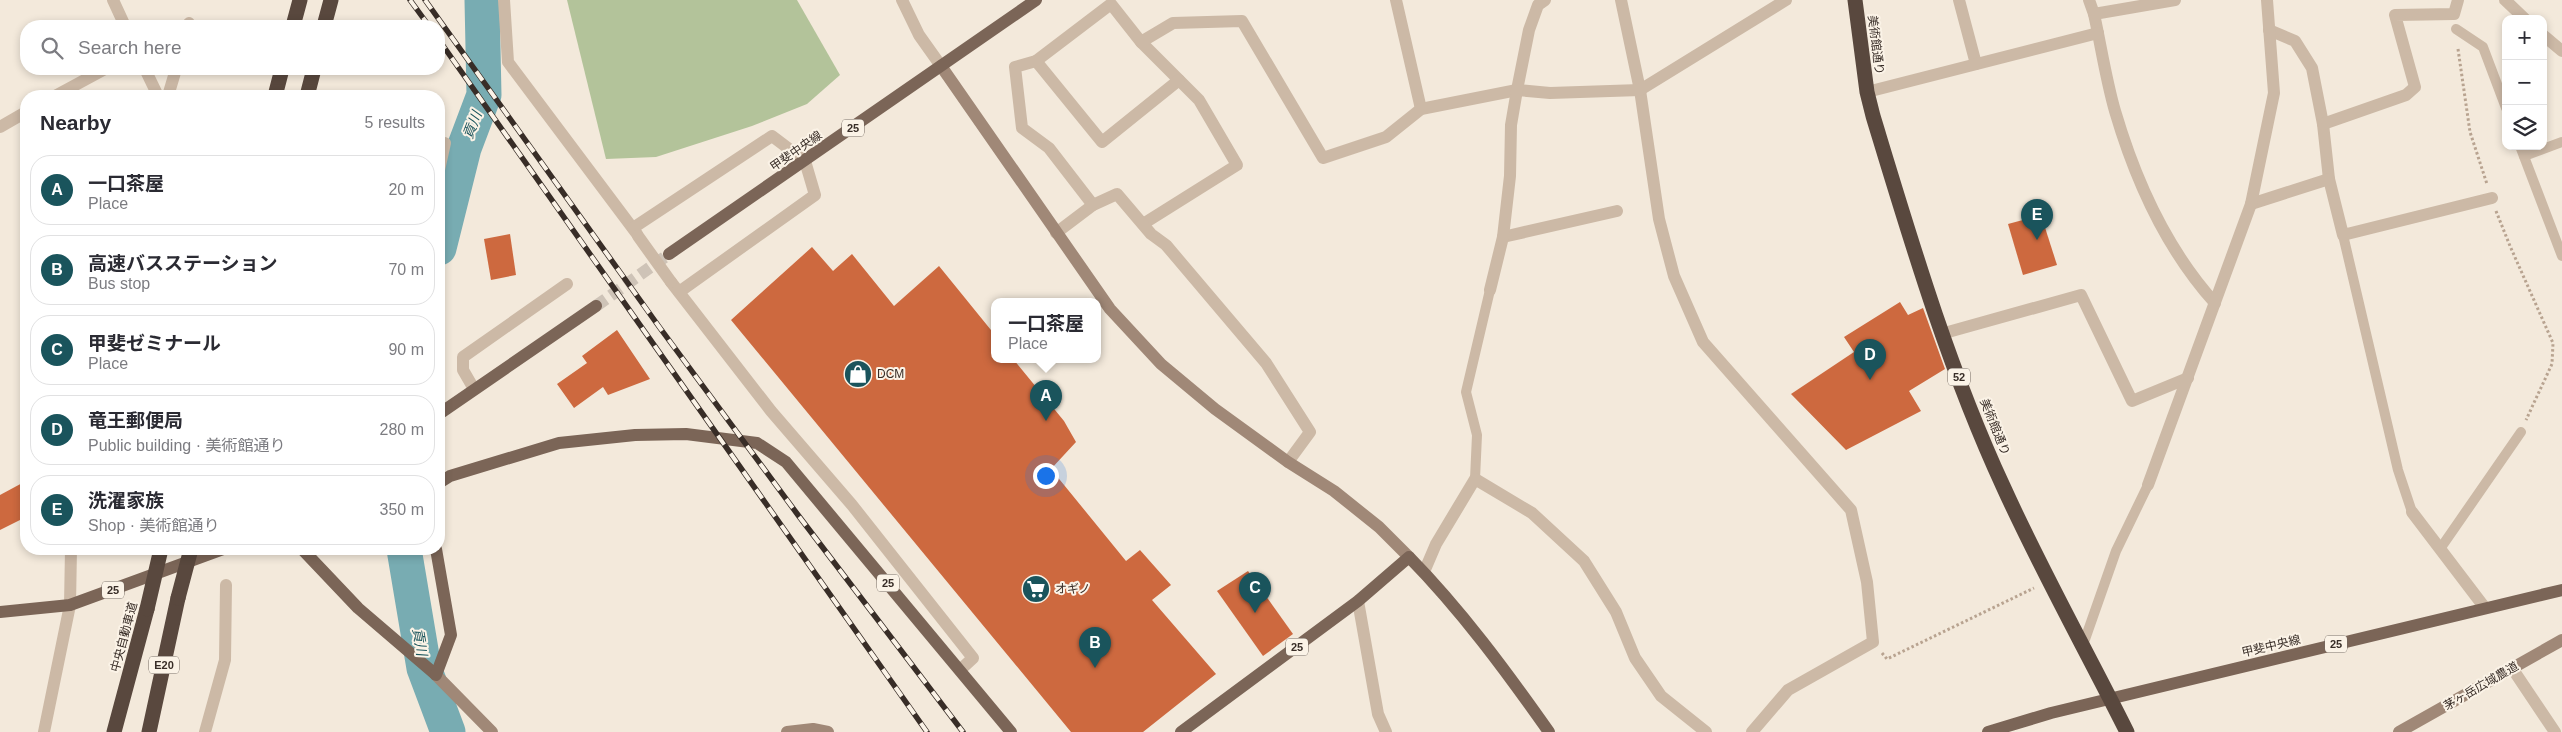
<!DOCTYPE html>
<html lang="en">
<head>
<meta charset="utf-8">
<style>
	body { margin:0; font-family:Arial,"Noto Sans JP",sans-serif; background:#f7f7f7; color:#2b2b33 }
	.controls { position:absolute; right:15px; top:15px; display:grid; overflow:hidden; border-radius:10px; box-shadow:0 2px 8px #0003 }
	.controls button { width:45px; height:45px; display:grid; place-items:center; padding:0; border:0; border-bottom:1px solid #e1e1e2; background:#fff; color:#2b2b33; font:25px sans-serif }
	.you { position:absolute; left:1045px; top:475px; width:18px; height:18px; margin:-12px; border:4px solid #fff; border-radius:50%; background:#1a73e8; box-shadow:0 0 0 8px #1a73e833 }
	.badge { display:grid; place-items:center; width:32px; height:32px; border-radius:50%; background:#1a545c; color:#fff; font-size:16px; font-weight:700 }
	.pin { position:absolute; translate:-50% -41px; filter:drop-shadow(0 1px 2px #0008) }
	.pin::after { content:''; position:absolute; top:26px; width:18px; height:15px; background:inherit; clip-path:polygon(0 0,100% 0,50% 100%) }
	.popup { position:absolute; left:991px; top:298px; width:110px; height:65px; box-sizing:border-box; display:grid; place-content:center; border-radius:10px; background:#fff; filter:drop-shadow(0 1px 4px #0005); font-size:16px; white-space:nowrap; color:#7c7c81 }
	.popup b { font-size:19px; color:#2b2b33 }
	.popup::after { content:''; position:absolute; left:50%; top:100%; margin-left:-10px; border:10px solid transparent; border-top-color:#fff }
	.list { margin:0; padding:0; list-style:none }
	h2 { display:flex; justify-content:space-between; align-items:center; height:65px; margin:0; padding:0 20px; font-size:21px }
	h2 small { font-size:16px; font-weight:400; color:#7c7c81 }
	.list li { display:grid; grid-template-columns:32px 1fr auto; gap:15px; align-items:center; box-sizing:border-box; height:70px; margin:0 10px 10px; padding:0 10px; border:1px solid #e1e1e2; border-radius:20px }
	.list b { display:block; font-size:19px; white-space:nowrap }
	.list p { margin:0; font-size:16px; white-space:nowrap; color:#7c7c81 }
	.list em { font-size:16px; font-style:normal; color:#7c7c81 }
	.icon { flex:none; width:28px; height:28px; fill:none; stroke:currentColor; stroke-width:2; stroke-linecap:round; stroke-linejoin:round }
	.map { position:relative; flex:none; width:2562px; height:732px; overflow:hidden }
	.search { position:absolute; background:#fff; box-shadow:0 2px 8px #0003; left:20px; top:20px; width:425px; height:55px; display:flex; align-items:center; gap:12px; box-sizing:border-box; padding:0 18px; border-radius:20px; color:#7c7c81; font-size:19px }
	.panel { position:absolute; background:#fff; box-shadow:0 2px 8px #0003; left:20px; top:90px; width:425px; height:465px; border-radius:20px }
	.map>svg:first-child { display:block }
</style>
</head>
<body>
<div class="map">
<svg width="2562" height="732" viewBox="0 0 2562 732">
	<rect width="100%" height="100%" fill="#f3e9db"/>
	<path fill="#b3c39a" d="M 567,0 L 797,0 L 840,75 L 807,104 L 752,126 L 656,157 L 606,159 Z"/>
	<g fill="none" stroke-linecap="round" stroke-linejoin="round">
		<g stroke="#78acb2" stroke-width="35">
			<path d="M 439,248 L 464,148 L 484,95 L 482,0"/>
			<path d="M 404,549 L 424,668 L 448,732"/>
		</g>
	</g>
	<g fill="#cd693f">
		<path d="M 2041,215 L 2057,265 L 2023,275 L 2008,224 Z"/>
		<path d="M 510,234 L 516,275 L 491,280 L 484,239 Z"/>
		<path d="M 812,247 L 833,271 L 852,254 L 894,306 L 939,266 L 995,335 L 995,360 L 1014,360 L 1064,421 L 1076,442 L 1051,469 L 1126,561 L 1140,550 L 1171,585 L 1152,600 L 1216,674 L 1143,732 L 1071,732 L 731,320 Z"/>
		<path d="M 1900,302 L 1908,315 L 1923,308 L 1945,369 L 1909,391 L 1921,411 L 1846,450 L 1791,394 L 1854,352 L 1844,337 Z"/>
		<path d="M 617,330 L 650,379 L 608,395 L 603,387 L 574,408 L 557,384 L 587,363 L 582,356 Z"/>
		<path d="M 26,481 L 26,517 L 0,530 L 0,495 Z"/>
		<path d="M 1248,571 L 1293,634 L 1263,656 L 1217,591 Z"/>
	</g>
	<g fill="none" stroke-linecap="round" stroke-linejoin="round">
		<path stroke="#cec3b7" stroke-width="12" stroke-dasharray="12 6" stroke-linecap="butt" d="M 596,306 L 669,254"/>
		<g stroke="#b8a390" stroke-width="3" stroke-dasharray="2.5 2.5" stroke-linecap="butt">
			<path d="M 2458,49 L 2470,132 L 2487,184"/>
			<path d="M 2496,211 L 2510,246 L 2553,343 L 2552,364 L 2526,420"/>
			<path d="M 1882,653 L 1887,659 L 2034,588"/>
		</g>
		<g stroke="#ccb9a6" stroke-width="10">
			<path d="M 2456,29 L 2483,47 L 2506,108"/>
			<path d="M 2520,146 L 2562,256"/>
			<path d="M 2524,156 L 2562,142"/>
			<path d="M 2343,235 L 2398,470 L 2412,512"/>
			<path d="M 1475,479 L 1477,435 L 1466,392 L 1490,290"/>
			<path d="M 2440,549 L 2521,432"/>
			<path d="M 2083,645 L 2116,551 L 2148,485"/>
		</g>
		<g stroke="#ccb9a6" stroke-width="12">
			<path d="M 113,0 L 125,26"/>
			<path d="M 504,0 L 508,62 L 637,234"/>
			<path d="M 902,0 L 919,35 L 941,66"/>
			<path d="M 1396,0 L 1421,109"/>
			<path d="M 1621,0 L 1640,90 L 1659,219 L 1674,276 L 1703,342 L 1851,510 L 1867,582 L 1873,642 L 1788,690 L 1752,732"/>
			<path d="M 1959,0 L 1976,64"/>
			<path d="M 2089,0 L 2094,14"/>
			<path d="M 2175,0 L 2094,14 C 2101,46 2106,80 2115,111 C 2135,179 2167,250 2215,303"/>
			<path d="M 2505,0 L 2525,19"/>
			<path d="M 188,26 L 189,23"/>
			<path d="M 2269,30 L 2295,41 L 2312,68 L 2323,124 L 2329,179 L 2343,235 L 2492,198"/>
			<path d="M 2543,35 L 2562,51"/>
			<path d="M 1141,42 L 1199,100 L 1237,165 L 1143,224"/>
			<path d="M 1036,61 L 1102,142 L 1179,80"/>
			<path d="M 145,69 L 158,96"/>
			<path d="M 1867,92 L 2098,33"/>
			<path d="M 55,96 L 105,69"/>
			<path d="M 168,96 L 176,69"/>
			<path d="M 2323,124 L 2406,95 L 2415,87 L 2395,15 L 2454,14 L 2458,0"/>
			<path d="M 0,127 L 26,112"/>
			<path d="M 439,170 L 445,143"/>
			<path d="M 2251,204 L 2329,179"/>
			<path d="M 1093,205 L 1049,148 L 1022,128 L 1015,67 L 1036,61 L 1111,4 L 1141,42 L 1173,23 L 1242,21 L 1323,158 L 1386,137 L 1421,109 L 1517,90 L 1550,93 L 1640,90 L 1786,0"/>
			<path d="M 633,228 L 772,136 L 805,161 L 815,195 L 679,292"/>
			<path d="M 1056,233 L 1093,205 L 1117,194 L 1151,234 L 1166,245 L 1266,363 L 1310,432 L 1288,462"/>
			<path d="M 1503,237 L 1617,211"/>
			<path d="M 671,282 L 771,411 L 852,505 L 973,658 L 960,670"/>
			<path d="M 1490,290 L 1503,237 L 1510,176 L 1511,125 L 1517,90 L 1529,30 L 1538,5 L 1545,0"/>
			<path d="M 1941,334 L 2081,295 L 2132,401 L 2188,378"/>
			<path d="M 474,389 L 463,370 L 463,357 L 567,284"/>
			<path d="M 2148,485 L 2251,204 L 2274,93 L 2267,0"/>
			<path d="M 2412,512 L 2485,608"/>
			<path d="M 1424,572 L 1436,544 L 1475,479 L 1532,513 L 1584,561 L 1616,612 L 1635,658 L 1661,696 L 1706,732"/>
			<path d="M 1358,601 L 1378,714 L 1386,732"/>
			<path d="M 2512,668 L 2555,732"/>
			<path d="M 44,732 L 70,605 L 71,549"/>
			<path d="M 205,732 L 225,660 L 226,585"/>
		</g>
		<g stroke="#a08877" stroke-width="12">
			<path d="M 941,66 L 1110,309 L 1161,364 L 1215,409 L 1288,462 L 1334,491 L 1379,527 L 1409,557"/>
			<path d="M 435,674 L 492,732"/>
			<path d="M 787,732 L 813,729 L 828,732"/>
			<path d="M 2399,732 L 2562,640"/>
		</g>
		<g stroke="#7b6557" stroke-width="12">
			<path d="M 669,254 L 1036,0"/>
			<path d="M 439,414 L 596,306"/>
			<path d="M 439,483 L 450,476 L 559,443 L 635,435 L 686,434 L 757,443 L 786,462 L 1011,732"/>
			<path d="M 302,549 L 358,608 L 435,674"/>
			<path d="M 0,612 L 70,605 L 223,549"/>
			<path d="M 436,675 L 451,635 L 436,549"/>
			<path d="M 1181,732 L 1358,601 L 1409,557 C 1461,610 1506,671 1549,732"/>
			<path d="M 1988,732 L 2051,713 L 2562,590"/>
		</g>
		<g stroke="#59483e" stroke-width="15">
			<path d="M 1855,0 L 1867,92 L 1873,116 C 1911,241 1948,367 2003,486 C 2041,570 2086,650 2127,732"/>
			<path d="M 293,26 L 300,0"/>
			<path d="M 324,26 L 331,0"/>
			<path d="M 275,96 L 282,69"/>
			<path d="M 307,96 L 314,69"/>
			<path d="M 114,732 L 147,609"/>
			<path d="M 149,732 L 178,598"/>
		</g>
		<defs>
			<g id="rail">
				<path d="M 410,0 L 429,26"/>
				<path d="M 425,0 L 660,328 L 798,515 L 963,732"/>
				<path d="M 439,40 L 927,732"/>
			</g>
		</defs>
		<use href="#rail" stroke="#382d27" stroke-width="5.5"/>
		<use href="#rail" stroke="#fbf3e7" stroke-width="4" stroke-dasharray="11" stroke-linecap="butt"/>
		<path stroke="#ccb9a6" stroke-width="12" d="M 638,236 L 671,282"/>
		<g stroke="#59483e" stroke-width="15">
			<path d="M 178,598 L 191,549"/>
			<path d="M 147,609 L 161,549"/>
		</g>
	</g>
	<defs>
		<symbol id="shop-disc" viewBox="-11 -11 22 22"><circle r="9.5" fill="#1a545c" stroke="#fbf3e7"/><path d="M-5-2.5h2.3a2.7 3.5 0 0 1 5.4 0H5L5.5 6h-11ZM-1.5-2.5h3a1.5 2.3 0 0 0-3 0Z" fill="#fff"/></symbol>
		<symbol id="supermarket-disc" viewBox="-11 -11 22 22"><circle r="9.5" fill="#1a545c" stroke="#fbf3e7"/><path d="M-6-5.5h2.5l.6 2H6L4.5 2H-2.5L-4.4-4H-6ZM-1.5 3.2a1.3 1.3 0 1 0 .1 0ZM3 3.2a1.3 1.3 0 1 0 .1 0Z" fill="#fff"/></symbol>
	</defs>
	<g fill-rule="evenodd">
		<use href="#shop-disc" x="842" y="358" width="32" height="32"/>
		<use href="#supermarket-disc" x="1020" y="573" width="32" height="32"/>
	</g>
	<g text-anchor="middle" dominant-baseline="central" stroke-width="4" stroke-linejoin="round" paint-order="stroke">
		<g fill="#fbf3e7" stroke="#726861" stroke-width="1">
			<rect x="842" y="119.5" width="22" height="17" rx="4"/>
			<rect x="1948" y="368.5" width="22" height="17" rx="4"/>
			<rect x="877" y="574.5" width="22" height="17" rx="4"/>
			<rect x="102" y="581.5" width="22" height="17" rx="4"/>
			<rect x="2325" y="635.5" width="22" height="17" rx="4"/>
			<rect x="1286" y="638.5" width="22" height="17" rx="4"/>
			<rect x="149" y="656.5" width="30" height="17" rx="4"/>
		</g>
		<g font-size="11" font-weight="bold" fill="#382d27">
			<text x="853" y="128">25</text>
			<text x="1959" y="377">52</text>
			<text x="888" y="583">25</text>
			<text x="113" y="590">25</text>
			<text x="2336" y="644">25</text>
			<text x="1297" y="647">25</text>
			<text x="164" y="665">E20</text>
		</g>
		<g font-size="12" fill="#382d27" stroke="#fbf3e7">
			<text transform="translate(1876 45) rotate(83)">美術館通り</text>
			<text transform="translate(796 151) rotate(-35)">甲斐中央線</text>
			<text transform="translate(1995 427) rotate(68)">美術館通り</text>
			<text transform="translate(124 637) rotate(-75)">中央自動車道</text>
			<text transform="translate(2271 646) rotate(-13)">甲斐中央線</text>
			<text transform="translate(2481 686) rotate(-30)">茅ヶ岳広域農道</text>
		</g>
		<g font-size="12" fill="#382d27" stroke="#fbf3e7" text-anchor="start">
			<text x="877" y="374">DCM</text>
			<text x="1055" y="589">オギノ</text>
		</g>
		<g font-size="14" font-style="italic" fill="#1a545c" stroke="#fbf3e7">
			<text transform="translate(472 125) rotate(-69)">貢川</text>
			<text transform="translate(420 642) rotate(80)">貢川</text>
		</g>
	</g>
</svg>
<div class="controls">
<button>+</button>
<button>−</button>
<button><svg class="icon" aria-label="layers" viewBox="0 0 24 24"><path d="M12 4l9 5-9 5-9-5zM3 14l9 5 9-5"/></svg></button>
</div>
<div class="you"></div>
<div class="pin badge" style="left:1046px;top:421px">A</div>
<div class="popup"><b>一口茶屋</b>Place</div>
<div class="pin badge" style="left:1095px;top:668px">B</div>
<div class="pin badge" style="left:1255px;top:613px">C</div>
<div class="pin badge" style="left:1870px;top:380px">D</div>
<div class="pin badge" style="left:2037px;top:240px">E</div>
<div class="search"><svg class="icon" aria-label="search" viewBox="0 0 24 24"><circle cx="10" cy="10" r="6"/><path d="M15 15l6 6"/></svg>Search here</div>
<section class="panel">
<h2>Nearby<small>5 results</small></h2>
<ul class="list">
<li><span class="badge">A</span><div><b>一口茶屋</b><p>Place</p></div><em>20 m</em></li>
<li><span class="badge">B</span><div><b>高速バスステーション</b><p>Bus stop</p></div><em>70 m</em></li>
<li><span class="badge">C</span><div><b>甲斐ゼミナール</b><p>Place</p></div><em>90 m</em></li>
<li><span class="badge">D</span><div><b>竜王郵便局</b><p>Public building · 美術館通り</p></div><em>280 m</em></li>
<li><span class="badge">E</span><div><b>洗濯家族</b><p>Shop · 美術館通り</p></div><em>350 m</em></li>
</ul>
</section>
</div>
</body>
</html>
